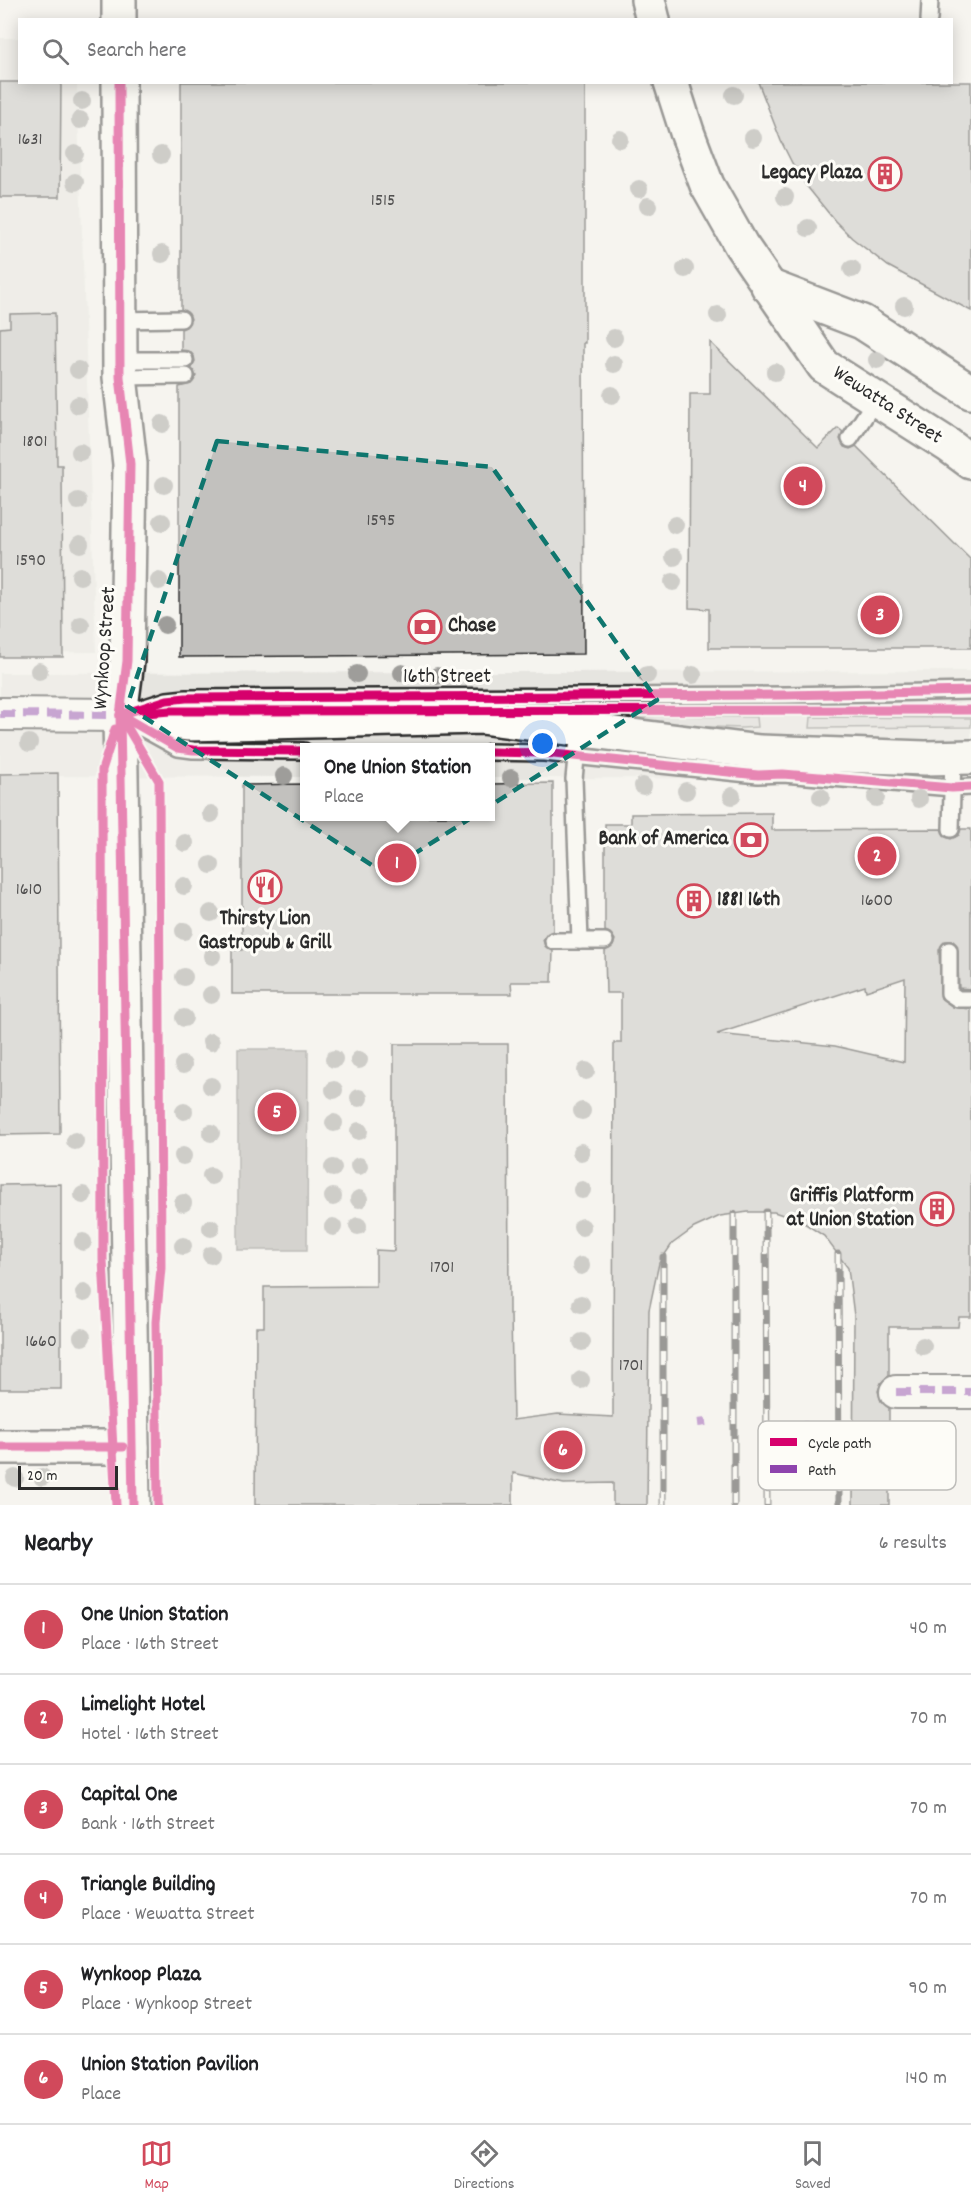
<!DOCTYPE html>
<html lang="en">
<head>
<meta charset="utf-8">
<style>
	body { margin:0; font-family:Dekko,sans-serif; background:#f6f6f6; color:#202124 }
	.scale { position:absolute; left:18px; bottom:15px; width:100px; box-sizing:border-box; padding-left:6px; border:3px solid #2b2b2b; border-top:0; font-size:16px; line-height:21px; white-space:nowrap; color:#2b2b2b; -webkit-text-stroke:4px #fdfcf7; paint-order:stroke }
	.you { position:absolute; left:543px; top:744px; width:21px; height:21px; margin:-15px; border:4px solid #fff; border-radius:50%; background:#1a73e8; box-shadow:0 0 0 9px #1a73e833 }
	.badge { display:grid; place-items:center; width:39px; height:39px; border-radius:50%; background:#d1495b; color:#fff; font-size:20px; font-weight:700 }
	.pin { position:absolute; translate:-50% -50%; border:3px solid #fff; box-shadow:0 2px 6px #0006 }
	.popup { position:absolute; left:300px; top:743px; width:195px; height:78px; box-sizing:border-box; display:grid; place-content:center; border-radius:0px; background:#fff; filter:drop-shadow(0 2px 4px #0005); font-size:20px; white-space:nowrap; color:#757577 }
	.popup b { font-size:22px; color:#202124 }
	.popup::after { content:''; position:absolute; left:50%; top:100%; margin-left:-12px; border:12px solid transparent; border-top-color:#fff }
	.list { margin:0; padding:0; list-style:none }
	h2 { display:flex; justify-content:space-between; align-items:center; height:78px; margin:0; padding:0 24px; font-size:26px }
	h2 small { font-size:20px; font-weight:400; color:#757577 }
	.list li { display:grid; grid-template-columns:39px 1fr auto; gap:18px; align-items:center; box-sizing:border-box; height:90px; padding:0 24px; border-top:2px solid #e0e0e0 }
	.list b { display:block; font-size:22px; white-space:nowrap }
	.list p { margin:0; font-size:20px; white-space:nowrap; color:#757577 }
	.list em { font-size:20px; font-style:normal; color:#757577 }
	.icon { flex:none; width:33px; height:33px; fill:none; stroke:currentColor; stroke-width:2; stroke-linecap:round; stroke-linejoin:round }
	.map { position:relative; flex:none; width:971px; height:1505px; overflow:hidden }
	.search { position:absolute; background:#fff; box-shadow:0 3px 15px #0003; left:18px; right:18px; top:18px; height:66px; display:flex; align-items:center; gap:15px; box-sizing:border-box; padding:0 21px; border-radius:0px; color:#757577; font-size:22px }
	.sheet { height:618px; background:#fff }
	nav { display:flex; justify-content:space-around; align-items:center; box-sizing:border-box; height:84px; border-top:2px solid #e0e0e0; background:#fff; font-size:16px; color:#757577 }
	nav a { display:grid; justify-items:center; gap:3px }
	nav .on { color:#d1495b }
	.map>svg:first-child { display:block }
</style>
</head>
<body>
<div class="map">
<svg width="971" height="1505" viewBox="0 0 971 1505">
	<rect width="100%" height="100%" fill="#f5f4ef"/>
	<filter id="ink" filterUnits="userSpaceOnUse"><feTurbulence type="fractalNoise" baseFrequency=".0167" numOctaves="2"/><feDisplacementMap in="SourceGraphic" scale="12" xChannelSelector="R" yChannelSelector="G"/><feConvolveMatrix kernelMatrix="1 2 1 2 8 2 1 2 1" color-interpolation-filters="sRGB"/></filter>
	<g filter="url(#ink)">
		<g fill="#e6e5e0">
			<path d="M 0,38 L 19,38 L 20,82 L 77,83 L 96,652 L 0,653 Z"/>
			<path d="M 971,671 L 971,779 L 490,778 L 490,748 L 304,748 L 304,777 L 0,776 L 0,673 Z"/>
		</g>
		<g fill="#d7d6d2" stroke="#81807e" stroke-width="1.5">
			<path d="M 662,716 L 757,717 L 758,727 L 742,728 L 634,724 L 637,717 Z"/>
			<path d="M 811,717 L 971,718 L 971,727 L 810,728 Z"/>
		</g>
		<path fill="#adaca9" stroke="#797877" stroke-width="1.5" d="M 238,1049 L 308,1049 L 307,1250 L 238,1250 Z"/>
		<g fill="#c2c1be" stroke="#2b2b2b" stroke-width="1.5" fill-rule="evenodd">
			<path d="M 0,82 L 61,82 L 60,197 L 0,197 Z"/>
			<path d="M 181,82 L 585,82 L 585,343 L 583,343 L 584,654 L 179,657 L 179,387 L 191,384 L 196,376 L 191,368 L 195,361 L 194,356 L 189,351 L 181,350 L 181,329 L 186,327 L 191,319 L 189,314 L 181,309 Z"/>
			<path d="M 758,82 L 971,82 L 971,311 L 888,266 L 852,238 L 835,221 L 805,184 L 792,163 L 781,141 Z"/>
			<path d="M 55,313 L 57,465 L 62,465 L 63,657 L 0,657 L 0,328 L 10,327 L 10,314 Z"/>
			<path d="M 710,342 L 818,448 L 838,428 L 843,432 L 840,439 L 844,447 L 850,449 L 856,446 L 971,560 L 971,648 L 709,648 L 709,609 L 689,608 L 690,394 L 710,394 Z"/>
			<path d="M 58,773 L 60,1134 L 0,1135 L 0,774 Z"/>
			<path d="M 553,783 L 553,931 L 548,933 L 543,940 L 545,946 L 553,951 L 552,982 L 511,982 L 512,994 L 232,994 L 232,950 L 242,950 L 242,785 L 304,784 L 304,816 L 490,816 L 490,784 Z"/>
			<path d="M 772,813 L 772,830 L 941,829 L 945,837 L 951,839 L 959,835 L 961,829 L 971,829 L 971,989 L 959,988 L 957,945 L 953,941 L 945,941 L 939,950 L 941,998 L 953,1007 L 971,1009 L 971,1317 L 959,1317 L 958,1327 L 889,1327 L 889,1376 L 881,1383 L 878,1391 L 881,1401 L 889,1408 L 889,1505 L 853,1505 L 854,1316 L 848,1268 L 824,1236 L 801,1221 L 774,1212 L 748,1212 L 720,1216 L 694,1228 L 672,1244 L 659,1263 L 649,1310 L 647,1505 L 613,1505 L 613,1483 L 564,1484 L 513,1473 L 513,1505 L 255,1505 L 256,1327 L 264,1327 L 264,1287 L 376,1286 L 376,1250 L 394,1251 L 394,1044 L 508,1044 L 509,1314 L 511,1314 L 513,1420 L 558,1414 L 613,1417 L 614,1043 L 621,1043 L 621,993 L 606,993 L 605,951 L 613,946 L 615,940 L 610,933 L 605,931 L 605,824 L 631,824 L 631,814 ZM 905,978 L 904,1062 L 835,1046 L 717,1034 L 865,986 L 866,991 Z"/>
			<path d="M 61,1184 L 61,1389 L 0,1389 L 0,1185 Z"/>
		</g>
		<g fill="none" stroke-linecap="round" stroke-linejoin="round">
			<defs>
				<g id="lane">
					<path d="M 929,20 L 930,0"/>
					<path d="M 119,320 L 181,319"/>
					<path d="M 119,360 L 185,360"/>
					<path d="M 120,377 L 186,376"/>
					<path d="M 850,439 L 876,399"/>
					<path d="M 139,709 L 167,700 L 186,698 L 786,695 L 971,691"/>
					<path d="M 140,727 L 178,748 L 193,750 L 304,751"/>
					<path d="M 577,748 L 574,779 L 580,941"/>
					<path d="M 490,752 L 544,753 L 758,775 L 783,774 L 952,788 L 971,787"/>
					<path d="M 951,829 L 953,757"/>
					<path d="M 553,941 L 605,941"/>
					<path d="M 949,950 L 949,993 L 958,999 L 971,999"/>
				</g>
				<g id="street">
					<path d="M 0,714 L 120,715"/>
					<path d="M 896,1392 L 971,1392"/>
				</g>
				<g id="secondary">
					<path d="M 648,0 L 653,20"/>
					<path d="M 119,20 L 119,0"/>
					<path d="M 119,82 L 120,377 L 130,464 L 127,661 L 120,715 L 133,1505"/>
					<path d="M 671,82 L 687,132 L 707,185 L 741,245 L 824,366 L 948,445 L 971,462"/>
					<path d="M 768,286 L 862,322 L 971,392"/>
					<path d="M 120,715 L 187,724 L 481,717 L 760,752 L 925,758 L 971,757"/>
					<path d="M 0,1447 L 132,1447"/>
				</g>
			</defs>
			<use href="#lane" stroke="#2b2b2b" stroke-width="20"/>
			<use href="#street" stroke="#2b2b2b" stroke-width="36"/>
			<use href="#secondary" stroke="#2b2b2b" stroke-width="38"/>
			<use href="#lane" stroke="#fdfcf7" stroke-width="15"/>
			<use href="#street" stroke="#fdfcf7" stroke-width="32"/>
			<use href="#secondary" stroke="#fdfcf7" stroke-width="33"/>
			<defs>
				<g id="rail">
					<path d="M 766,1212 L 767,1505"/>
					<path d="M 734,1214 L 734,1505"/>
					<path d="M 838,1254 L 839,1505"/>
					<path d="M 663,1505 L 663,1257"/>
				</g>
			</defs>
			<use href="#rail" stroke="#2b2b2b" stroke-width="7"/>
			<use href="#rail" stroke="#fdfcf7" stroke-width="4.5" stroke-dasharray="14" stroke-linecap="butt"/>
			<g stroke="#8e44ad" stroke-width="8" stroke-dasharray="15 8" stroke-linecap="butt">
				<path d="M 0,714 L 120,715"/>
				<path d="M 896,1392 L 971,1392"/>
				<path d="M 803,1421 L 803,1423"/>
				<path d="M 698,1423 L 706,1422"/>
			</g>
			<defs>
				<g id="cycleway">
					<path d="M 119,82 L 120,377 L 130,464 L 127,661 L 120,715 L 133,1505"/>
					<path d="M 146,713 L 170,711 L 971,710"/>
					<path d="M 120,715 L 167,700 L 186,698 L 786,695 L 971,691"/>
					<path d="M 120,715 L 159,781 L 161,1268 L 156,1322 L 158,1505"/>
					<path d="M 122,716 L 178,748 L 193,750 L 304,751"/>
					<path d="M 115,729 L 102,770 L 103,1260 L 116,1505"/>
					<path d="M 490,752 L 544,753 L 758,775 L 783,774 L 952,788 L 971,787"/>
					<path d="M 0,1447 L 123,1447"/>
				</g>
			</defs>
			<use href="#cycleway" stroke="#fdfcf7" stroke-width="13"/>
			<use href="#cycleway" stroke="#d6006c" stroke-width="9"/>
		</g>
		<g fill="#9e9d9a">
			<circle cx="734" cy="95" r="9"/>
			<circle cx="82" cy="101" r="9"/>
			<circle cx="80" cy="120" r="9"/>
			<circle cx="753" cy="138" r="9"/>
			<circle cx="620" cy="139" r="9"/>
			<circle cx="75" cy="154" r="9"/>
			<circle cx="161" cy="155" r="9"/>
			<circle cx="75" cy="182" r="9"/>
			<circle cx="639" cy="189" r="9"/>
			<circle cx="785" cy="197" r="9"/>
			<circle cx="648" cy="206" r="9"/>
			<circle cx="808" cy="228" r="9"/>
			<circle cx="162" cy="254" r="9"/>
			<circle cx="685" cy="269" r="9"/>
			<circle cx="852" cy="269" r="9"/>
			<circle cx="904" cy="306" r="9"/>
			<circle cx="718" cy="315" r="9"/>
			<circle cx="614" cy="338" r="9"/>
			<circle cx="877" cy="360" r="9"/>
			<circle cx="614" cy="364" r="9"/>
			<circle cx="78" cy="370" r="9"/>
			<circle cx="775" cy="372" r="9"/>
			<circle cx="612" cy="395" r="9"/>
			<circle cx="78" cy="405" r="9"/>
			<circle cx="162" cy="424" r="9"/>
			<circle cx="80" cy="452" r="9"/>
			<circle cx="164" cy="485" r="9"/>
			<circle cx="78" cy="501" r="9"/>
			<circle cx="162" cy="522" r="9"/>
			<circle cx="675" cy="525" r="9"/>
			<circle cx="80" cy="544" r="9"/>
			<circle cx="674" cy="557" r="9"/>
			<circle cx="80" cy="576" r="9"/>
			<circle cx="159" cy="581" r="9"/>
			<circle cx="673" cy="582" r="9"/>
			<circle cx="81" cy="625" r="9"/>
			<circle cx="165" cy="625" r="9"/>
			<circle cx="39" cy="671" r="9"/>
			<circle cx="402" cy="673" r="9"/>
			<circle cx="357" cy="674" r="9"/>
			<circle cx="647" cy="675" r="9"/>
			<circle cx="693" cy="675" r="9"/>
			<circle cx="437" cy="676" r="9"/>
			<circle cx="29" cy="743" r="9"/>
			<circle cx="284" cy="776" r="9"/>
			<circle cx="511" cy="778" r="9"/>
			<circle cx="643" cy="786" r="9"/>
			<circle cx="686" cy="791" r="9"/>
			<circle cx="732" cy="796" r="9"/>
			<circle cx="821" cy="797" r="9"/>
			<circle cx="876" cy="798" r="9"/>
			<circle cx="919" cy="799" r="9"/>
			<circle cx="211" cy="814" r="9"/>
			<circle cx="185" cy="843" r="9"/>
			<circle cx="211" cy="865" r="9"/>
			<circle cx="184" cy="886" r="9"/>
			<circle cx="211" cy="913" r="9"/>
			<circle cx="184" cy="931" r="9"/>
			<circle cx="212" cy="956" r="9"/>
			<circle cx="184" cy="977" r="9"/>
			<circle cx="211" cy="995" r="9"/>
			<circle cx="184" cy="1018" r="9"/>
			<circle cx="211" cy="1042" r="9"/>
			<circle cx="334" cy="1059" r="9"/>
			<circle cx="359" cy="1060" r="9"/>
			<circle cx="183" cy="1065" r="9"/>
			<circle cx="586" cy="1071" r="9"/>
			<circle cx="211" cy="1086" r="9"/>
			<circle cx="334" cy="1090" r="9"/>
			<circle cx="359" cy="1098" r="9"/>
			<circle cx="184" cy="1111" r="9"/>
			<circle cx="582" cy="1111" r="9"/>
			<circle cx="334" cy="1123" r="9"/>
			<circle cx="359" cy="1131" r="9"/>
			<circle cx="211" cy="1133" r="9"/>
			<circle cx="75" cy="1141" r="9"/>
			<circle cx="581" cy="1152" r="9"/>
			<circle cx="183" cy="1156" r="9"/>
			<circle cx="359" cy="1166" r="9"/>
			<circle cx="333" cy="1168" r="9"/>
			<circle cx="211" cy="1176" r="9"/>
			<circle cx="582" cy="1190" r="9"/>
			<circle cx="83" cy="1195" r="9"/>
			<circle cx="333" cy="1197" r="9"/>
			<circle cx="359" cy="1199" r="9"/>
			<circle cx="183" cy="1203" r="9"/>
			<circle cx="358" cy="1226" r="9"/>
			<circle cx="333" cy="1227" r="9"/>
			<circle cx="582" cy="1227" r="9"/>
			<circle cx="211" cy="1228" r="9"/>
			<circle cx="83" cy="1242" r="9"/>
			<circle cx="183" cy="1246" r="9"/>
			<circle cx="211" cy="1255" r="9"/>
			<circle cx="581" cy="1266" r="9"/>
			<circle cx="84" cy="1293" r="9"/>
			<circle cx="581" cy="1304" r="9"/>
			<circle cx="82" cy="1337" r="9"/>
			<circle cx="582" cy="1342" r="9"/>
			<circle cx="923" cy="1346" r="9"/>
			<circle cx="581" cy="1380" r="9"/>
			<circle cx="42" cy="1477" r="9"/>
			<circle cx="15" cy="1478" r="9"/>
		</g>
	</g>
	<path d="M0 0H971V1505H0ZM 217,441 L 492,467 L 657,700 L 384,873 L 127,706 Z" fill="#f5f4ef" fill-opacity=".55" fill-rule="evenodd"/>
	<path fill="none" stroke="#0f766e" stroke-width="4.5" stroke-dasharray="12 8" stroke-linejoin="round" d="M 217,441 L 492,467 L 657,700 L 384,873 L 127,706 Z"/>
	<defs>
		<symbol id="building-ring" viewBox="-11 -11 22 22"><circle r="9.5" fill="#fdfcf7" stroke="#d1495b" stroke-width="1.5"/><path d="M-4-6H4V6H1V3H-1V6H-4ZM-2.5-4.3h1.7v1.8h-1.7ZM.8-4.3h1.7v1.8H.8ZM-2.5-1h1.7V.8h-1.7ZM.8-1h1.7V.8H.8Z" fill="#d1495b"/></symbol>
		<symbol id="bank-ring" viewBox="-11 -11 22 22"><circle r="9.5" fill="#fdfcf7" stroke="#d1495b" stroke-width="1.5"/><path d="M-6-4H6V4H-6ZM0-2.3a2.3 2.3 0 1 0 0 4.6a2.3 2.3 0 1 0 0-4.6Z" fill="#d1495b"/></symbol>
		<symbol id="restaurant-ring" viewBox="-11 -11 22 22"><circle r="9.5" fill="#fdfcf7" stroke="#d1495b" stroke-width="1.5"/><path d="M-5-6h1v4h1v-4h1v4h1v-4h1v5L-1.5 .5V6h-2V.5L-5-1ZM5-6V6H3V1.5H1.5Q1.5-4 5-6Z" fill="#d1495b"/></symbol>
	</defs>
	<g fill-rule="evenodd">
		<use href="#building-ring" x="866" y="155" width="38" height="38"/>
		<use href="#bank-ring" x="406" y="608" width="38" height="38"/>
		<use href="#bank-ring" x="732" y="821" width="38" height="38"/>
		<use href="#restaurant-ring" x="246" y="868" width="38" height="38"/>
		<use href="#building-ring" x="675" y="882" width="38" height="38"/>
		<use href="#building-ring" x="918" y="1190" width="38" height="38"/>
	</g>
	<g text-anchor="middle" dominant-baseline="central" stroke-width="6" stroke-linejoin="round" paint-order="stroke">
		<g font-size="18" fill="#515050">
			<text x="30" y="140">1631</text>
			<text x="383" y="201">1515</text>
			<text x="35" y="442">1801</text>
			<text x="381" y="521">1595</text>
			<text x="31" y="561">1590</text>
			<text x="29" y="890">1610</text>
			<text x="877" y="901">1600</text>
			<text x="442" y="1268">1701</text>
			<text x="41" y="1342">1660</text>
			<text x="631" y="1366">1701</text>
		</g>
		<g font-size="21" font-weight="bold" fill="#2b2b2b" stroke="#fdfcf7" text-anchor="end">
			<text x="862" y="174">Legacy Plaza</text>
			<text x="448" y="627" text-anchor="start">Chase</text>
			<text x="728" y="840">Bank of America</text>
			<text x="717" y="901" text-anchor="start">1881 16th</text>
			<text x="265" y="920" text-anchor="middle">Thirsty Lion<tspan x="265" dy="24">Gastropub &amp; Grill</tspan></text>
			<text x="914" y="1197">Griffis Platform<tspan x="914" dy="24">at Union Station</tspan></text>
		</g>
		<g font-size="21" fill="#2b2b2b" stroke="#fdfcf7">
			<text transform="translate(887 406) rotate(33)">Wewatta Street</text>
			<text transform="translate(106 648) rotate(-86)">Wynkoop Street</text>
			<text x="447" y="678">16th Street</text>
		</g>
	</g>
	<rect x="758" y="1421" width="198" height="69" rx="9" fill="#fdfcf7" stroke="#bebdba" stroke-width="1.5"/>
	<rect x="770" y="1438" width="27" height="8" fill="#d6006c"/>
	<rect x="770" y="1465" width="27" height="8" fill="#8e44ad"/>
	<g font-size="16" fill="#2b2b2b">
		<text x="808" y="1448">Cycle path</text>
		<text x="808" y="1475">Path</text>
	</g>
</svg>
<div class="scale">20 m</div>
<div class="you"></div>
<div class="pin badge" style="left:397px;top:863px">1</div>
<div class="popup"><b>One Union Station</b>Place</div>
<div class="pin badge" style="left:877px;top:856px">2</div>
<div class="pin badge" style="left:880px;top:615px">3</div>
<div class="pin badge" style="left:803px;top:486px">4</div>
<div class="pin badge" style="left:277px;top:1112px">5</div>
<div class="pin badge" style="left:563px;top:1450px">6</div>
<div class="search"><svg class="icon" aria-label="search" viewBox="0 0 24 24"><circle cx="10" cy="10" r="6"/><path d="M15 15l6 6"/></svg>Search here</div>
</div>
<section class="sheet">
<h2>Nearby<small>6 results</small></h2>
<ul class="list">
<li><span class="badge">1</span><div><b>One Union Station</b><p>Place · 16th Street</p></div><em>40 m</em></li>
<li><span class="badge">2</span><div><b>Limelight Hotel</b><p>Hotel · 16th Street</p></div><em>70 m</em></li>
<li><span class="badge">3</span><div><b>Capital One</b><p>Bank · 16th Street</p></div><em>70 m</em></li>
<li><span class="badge">4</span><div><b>Triangle Building</b><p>Place · Wewatta Street</p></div><em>70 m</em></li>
<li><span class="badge">5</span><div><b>Wynkoop Plaza</b><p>Place · Wynkoop Street</p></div><em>90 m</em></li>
<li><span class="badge">6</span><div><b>Union Station Pavilion</b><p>Place</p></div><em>140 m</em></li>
</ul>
</section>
<nav>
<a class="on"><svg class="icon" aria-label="map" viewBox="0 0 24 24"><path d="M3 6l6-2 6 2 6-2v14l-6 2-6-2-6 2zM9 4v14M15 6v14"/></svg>Map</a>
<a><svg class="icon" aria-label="directions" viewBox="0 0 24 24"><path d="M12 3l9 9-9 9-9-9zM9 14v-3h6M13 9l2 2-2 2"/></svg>Directions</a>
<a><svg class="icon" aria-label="saved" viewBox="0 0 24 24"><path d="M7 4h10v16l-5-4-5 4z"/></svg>Saved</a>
</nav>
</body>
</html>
